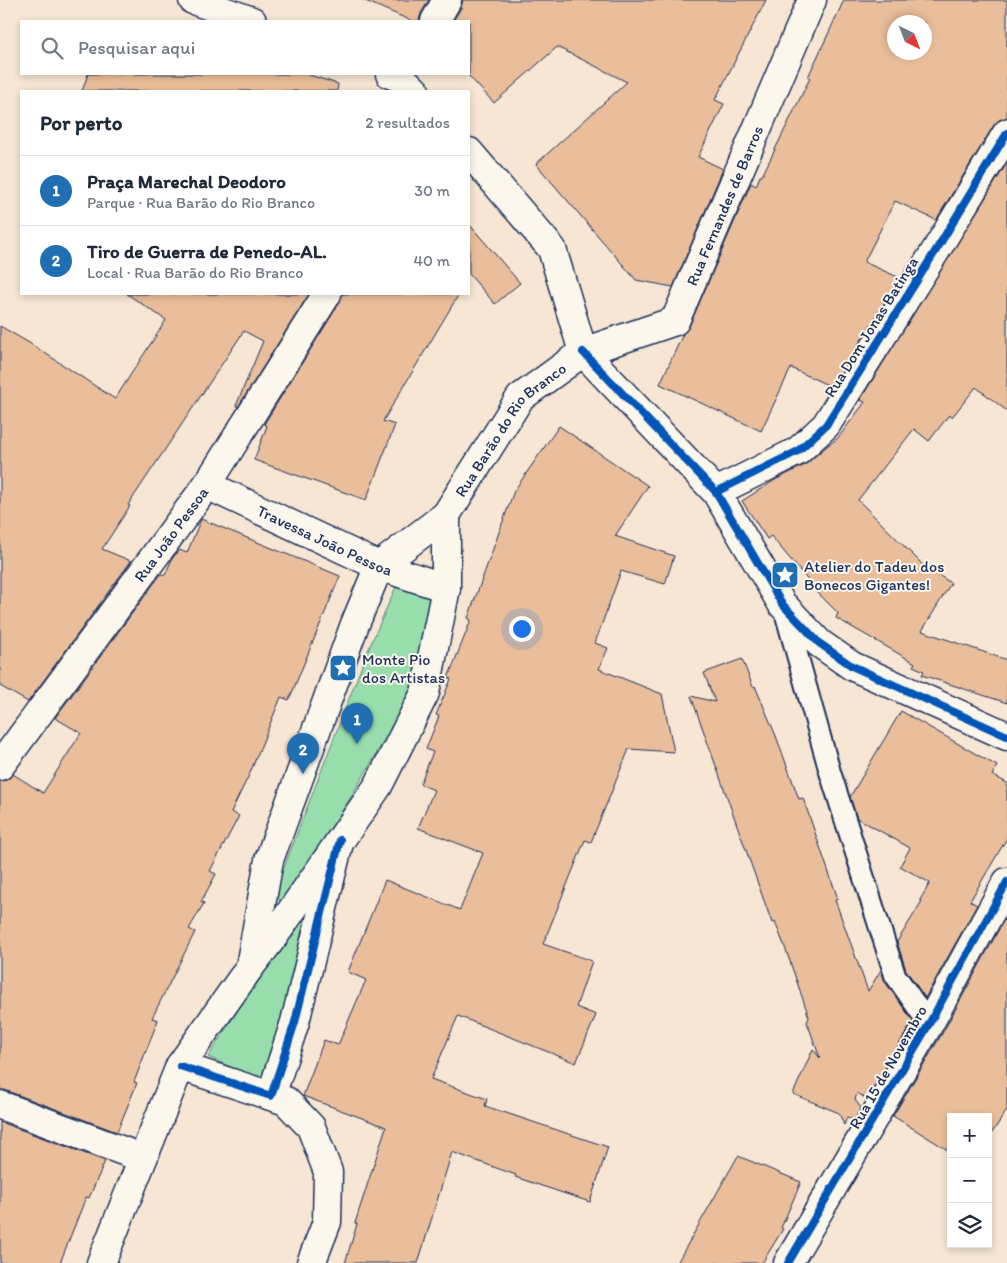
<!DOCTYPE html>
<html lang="pt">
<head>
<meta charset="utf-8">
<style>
	body { margin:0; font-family:Itim,sans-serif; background:#f2f2f3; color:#1f2937 }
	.controls { position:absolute; right:15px; bottom:15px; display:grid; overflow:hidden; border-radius:0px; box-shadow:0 2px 8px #0003 }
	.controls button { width:45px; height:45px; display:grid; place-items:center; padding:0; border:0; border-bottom:1px solid #e0e1e3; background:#fff; color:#1f2937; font:25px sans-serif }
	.compass { position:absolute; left:887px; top:15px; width:45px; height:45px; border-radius:50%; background:#fff; box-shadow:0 2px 8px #0003; rotate:138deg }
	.you { position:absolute; left:521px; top:628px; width:18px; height:18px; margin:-12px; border:4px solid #fff; border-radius:50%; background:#1a73e8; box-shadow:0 0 0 8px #1a73e833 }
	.badge { display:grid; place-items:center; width:32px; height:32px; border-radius:50%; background:#1f6fb2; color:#fff; font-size:16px; font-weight:700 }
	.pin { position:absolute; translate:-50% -41px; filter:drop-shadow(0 1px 2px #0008) }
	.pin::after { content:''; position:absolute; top:26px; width:18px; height:15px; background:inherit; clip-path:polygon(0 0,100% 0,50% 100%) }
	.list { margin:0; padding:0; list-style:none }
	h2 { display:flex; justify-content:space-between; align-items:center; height:65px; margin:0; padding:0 20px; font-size:21px }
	h2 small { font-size:16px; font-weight:400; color:#747a83 }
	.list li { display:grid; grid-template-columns:32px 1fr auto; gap:15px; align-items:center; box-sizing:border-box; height:70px; padding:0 20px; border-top:1px solid #e0e1e3 }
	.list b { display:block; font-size:19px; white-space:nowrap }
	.list p { margin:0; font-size:16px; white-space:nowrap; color:#747a83 }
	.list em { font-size:16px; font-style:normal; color:#747a83 }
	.icon { flex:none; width:28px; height:28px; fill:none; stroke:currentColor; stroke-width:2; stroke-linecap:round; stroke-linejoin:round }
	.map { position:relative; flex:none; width:1007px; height:1263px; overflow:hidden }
	.search { position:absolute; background:#fff; box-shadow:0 2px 8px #0003; left:20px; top:20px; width:450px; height:55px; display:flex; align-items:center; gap:12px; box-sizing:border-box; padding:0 18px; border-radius:0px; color:#747a83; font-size:19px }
	.panel { position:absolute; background:#fff; box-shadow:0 2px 8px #0003; left:20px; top:90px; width:450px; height:205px; border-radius:0px }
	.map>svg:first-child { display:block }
</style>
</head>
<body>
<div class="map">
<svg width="1007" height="1263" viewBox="0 0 1007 1263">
	<rect width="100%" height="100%" fill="#f6e6d3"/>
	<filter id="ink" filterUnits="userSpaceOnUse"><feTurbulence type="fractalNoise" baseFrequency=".02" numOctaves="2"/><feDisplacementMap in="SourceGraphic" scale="10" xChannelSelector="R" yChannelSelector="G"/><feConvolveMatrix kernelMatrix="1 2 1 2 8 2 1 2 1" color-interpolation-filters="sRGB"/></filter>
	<g filter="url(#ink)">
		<g fill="#97deac" stroke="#598685">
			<path d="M 402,573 L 432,593 L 408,701 L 346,805 L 281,901 L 273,896 L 366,655 Z"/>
			<path d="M 300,913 L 314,913 L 270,1084 L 208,1057 Z"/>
		</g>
		<g fill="#eabe9a" stroke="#1b2f5e" fill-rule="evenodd">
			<path d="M 363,0 L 429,0 L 421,13 L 419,21 L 412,21 Z"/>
			<path d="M 463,0 L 766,0 L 715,100 L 724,104 L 698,157 L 723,169 L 673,287 L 636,280 L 536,164 L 627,82 L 557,47 L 494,103 L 467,74 L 469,74 L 469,21 L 453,21 L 461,8 Z"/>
			<path d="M 844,0 L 1007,0 L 1007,117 L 999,120 L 994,125 L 936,220 L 895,201 L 864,262 L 900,278 L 832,387 L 791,368 L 761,431 L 660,384 L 683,334 L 689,327 L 751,183 L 756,186 L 760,176 L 762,176 L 810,78 L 808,77 ZM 894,22 L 924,22 L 924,52 L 894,52 Z"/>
			<path d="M 88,74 L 306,74 L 338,84 L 337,91 L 82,91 Z"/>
			<path d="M 1007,163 L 1007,411 L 976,387 L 952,417 L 949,415 L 929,441 L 914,429 L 858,500 L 924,566 L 951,583 L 922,631 L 1007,660 L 1007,703 L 922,675 L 924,671 L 913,666 L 915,663 L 836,618 L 838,613 L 810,585 L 811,584 L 771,536 L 767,539 L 742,501 L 775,480 L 805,465 L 827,446 L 838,438 L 865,402 L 860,400 Z"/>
			<path d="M 469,224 L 520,283 L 495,304 L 469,274 Z"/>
			<path d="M 127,294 L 309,294 L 238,407 L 236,406 L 263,341 L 244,331 L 128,505 L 130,506 L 102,549 L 131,561 L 28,702 L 0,686 L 0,326 L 31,344 L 115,399 L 166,320 Z"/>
			<path d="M 342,294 L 459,294 L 383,421 L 395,425 L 366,500 L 254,460 L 267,426 L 264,424 L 340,302 Z"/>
			<path d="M 559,426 L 648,486 L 615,536 L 674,556 L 665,584 L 621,571 L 595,643 L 608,648 L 599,669 L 662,694 L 674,752 L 629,749 L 591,842 L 585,840 L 543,944 L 592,961 L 576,1007 L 596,1015 L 576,1063 L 458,1016 L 431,1079 L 487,1099 L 485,1106 L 608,1147 L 590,1202 L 515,1177 L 516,1175 L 452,1152 L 418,1263 L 345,1263 L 357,1224 L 355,1223 L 386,1127 L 303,1096 L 324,1040 L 338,1045 L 366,980 L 348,972 L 385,880 L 460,910 L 483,853 L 418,828 L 434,790 L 420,784 L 433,752 L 426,749 L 439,716 L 436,715 L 451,679 L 448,678 L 471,620 L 468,618 L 514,491 Z"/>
			<path d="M 201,519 L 340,576 L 289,700 L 281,697 L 250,773 L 231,812 L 239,816 L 210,871 L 216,874 L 201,902 L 204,903 L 189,929 L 195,932 L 152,1018 L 158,1020 L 134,1082 L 137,1083 L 117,1132 L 5,1090 L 0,1090 L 0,781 L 7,780 L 13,774 L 43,793 L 81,733 L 55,718 L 161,574 L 165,575 L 172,559 L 179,550 L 187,553 Z"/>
			<path d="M 742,659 L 753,687 L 755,686 L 776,736 L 799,799 L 803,798 L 838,899 L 835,900 L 868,991 L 881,970 L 885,982 L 913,1021 L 867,1099 L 857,1093 L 855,1100 L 861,1108 L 854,1120 L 847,1117 L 844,1125 L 839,1113 L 793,1094 L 813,1049 L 820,1058 L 807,1022 L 809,1017 L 786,950 L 775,922 L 772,923 L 691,696 L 715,702 L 704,673 Z"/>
			<path d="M 901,711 L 997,766 L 992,775 L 1007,783 L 1007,838 L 970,901 L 977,905 L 925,998 L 906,970 L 897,942 L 922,901 L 920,900 L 930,883 L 900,866 L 910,848 L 857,818 L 850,797 Z"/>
			<path d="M 1004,920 L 1007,922 L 1007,1110 L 988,1139 L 988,1117 L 951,1117 L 951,1152 L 893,1116 L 943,1032 Z"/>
			<path d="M 0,1122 L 105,1161 L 89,1198 L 86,1197 L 60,1263 L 0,1263 Z"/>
			<path d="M 738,1156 L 801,1182 L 781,1228 L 783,1229 L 762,1263 L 677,1263 Z"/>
		</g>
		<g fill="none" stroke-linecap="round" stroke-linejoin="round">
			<defs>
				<path id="lane" d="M 784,608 L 830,772 L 895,975 L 929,1024"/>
				<g id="street">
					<path d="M 435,21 L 447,0"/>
					<path d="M 583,352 L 716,492 L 782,604 L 819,643 L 852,666 L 1007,736"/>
					<path id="s1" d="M 207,485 L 379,566 L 446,588"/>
					<path d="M 716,492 L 798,451 L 826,425 L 938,247 L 1007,133"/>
					<path d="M 180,1066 L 271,1096 L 295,1022 L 339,843"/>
					<path d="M 271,1096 L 286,1101 L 311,1127 L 328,1172 L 327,1222 L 311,1263"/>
					<path d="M 0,1105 L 142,1158"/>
					<path d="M 788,1263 L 929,1024 L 1007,882"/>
				</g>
				<g id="secondary">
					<path d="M 193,0 L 252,21"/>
					<path d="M 390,74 L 403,79 L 415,91"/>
					<path d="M 469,152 L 552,249 L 583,352"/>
					<path id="s2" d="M 0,766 L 207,485 L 327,294"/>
					<path id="s3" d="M 250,967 L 269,860 L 355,624 L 379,566 L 446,515 L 520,398 L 583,352 L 675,321 L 812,0"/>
					<path d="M 101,1263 L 180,1066 L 250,967 L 274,936 L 378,786 L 425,693 L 446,588 L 446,515"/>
				</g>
			</defs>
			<use href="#lane" stroke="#1b2f5e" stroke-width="24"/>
			<use href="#street" stroke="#1b2f5e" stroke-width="31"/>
			<use href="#secondary" stroke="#1b2f5e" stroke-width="31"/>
			<use href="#lane" stroke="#fbf7ec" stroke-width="20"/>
			<use href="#street" stroke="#fbf7ec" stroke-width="28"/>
			<use href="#secondary" stroke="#fbf7ec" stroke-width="28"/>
			<defs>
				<g id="cycleway">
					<path d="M 583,352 L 716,492 L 782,604 L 819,643 L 852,666 L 1007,736"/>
					<path d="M 716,492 L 798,451 L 826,425 L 938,247 L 1007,133"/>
					<path d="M 180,1066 L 271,1096 L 295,1022 L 340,840"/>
					<path d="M 788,1263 L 929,1024 L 1007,882"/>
				</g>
			</defs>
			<use href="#cycleway" stroke="#fbf7ec" stroke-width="11"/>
			<use href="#cycleway" stroke="#0057b8" stroke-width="8"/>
		</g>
	</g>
	<defs>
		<symbol id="sight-square" viewBox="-11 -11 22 22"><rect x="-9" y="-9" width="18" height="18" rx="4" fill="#1f6fb2" stroke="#fbf7ec"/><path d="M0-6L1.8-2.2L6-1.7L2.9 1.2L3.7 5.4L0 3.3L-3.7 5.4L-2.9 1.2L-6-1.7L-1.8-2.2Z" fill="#fff"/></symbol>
	</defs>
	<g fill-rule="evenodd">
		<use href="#sight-square" x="769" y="559" width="32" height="32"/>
		<use href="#sight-square" x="327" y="652" width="32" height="32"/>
	</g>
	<g text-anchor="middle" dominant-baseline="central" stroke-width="4" stroke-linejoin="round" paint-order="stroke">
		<g font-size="16" fill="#1b2f5e" stroke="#fbf7ec">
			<text stroke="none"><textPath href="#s3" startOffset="946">Rua Fernandes de Barros</textPath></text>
			<text transform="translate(871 327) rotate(-58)">Rua Dom Jonas Batinga</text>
			<text stroke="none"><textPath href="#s3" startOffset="615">Rua Barão do Rio Branco</textPath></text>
			<text stroke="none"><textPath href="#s2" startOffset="288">Rua João Pessoa</textPath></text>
			<text stroke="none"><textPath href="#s1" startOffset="130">Travessa João Pessoa</textPath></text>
			<text transform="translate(888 1067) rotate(-60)">Rua 15 de Novembro</text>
		</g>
		<g font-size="16" fill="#1b2f5e" stroke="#fbf7ec" text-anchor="start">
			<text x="804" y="566">Atelier do Tadeu dos<tspan x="804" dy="18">Bonecos Gigantes!</tspan></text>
			<text x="362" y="659">Monte Pio<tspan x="362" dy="18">dos Artistas</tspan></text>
		</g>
	</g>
</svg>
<div class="controls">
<button>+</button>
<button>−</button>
<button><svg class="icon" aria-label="layers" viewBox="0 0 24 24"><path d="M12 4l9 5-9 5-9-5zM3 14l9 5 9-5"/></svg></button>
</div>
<svg class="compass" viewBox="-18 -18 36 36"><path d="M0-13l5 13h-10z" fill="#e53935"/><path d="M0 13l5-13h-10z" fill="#747a83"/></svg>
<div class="you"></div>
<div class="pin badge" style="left:357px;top:744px">1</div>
<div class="pin badge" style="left:303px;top:774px">2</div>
<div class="search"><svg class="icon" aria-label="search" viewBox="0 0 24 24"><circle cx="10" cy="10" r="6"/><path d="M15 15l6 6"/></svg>Pesquisar aqui</div>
<section class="panel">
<h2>Por perto<small>2 resultados</small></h2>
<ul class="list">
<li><span class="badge">1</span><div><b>Praça Marechal Deodoro</b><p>Parque · Rua Barão do Rio Branco</p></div><em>30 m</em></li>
<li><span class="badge">2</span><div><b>Tiro de Guerra de Penedo-AL.</b><p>Local · Rua Barão do Rio Branco</p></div><em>40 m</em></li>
</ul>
</section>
</div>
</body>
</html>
